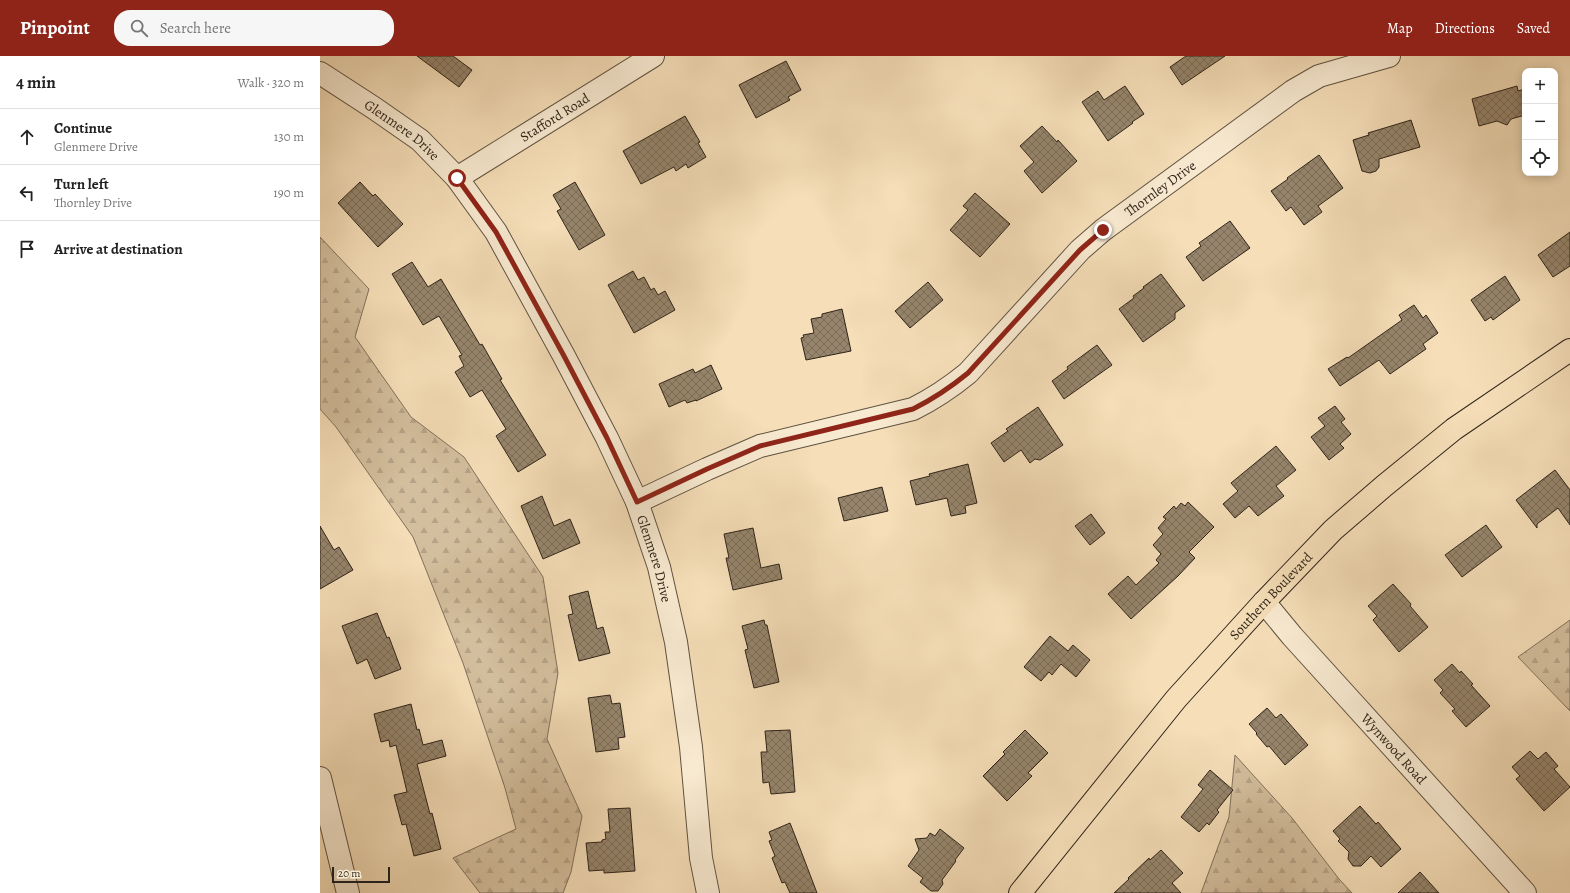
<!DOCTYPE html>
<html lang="en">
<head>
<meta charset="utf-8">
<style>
	body { margin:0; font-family:Alegreya,serif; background:#f6f6f6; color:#222 }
	.controls { position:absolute; right:12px; top:12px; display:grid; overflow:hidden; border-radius:8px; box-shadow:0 2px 10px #0003 }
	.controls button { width:36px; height:36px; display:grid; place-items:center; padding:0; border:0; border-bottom:1px solid #e0e0e0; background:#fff; color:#222; font:20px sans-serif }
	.scale { position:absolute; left:12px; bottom:10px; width:58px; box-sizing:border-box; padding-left:4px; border:2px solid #2f2419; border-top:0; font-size:11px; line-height:14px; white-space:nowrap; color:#2f2419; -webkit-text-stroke:3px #f8ead1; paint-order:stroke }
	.stop { position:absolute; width:12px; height:12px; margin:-9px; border:3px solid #8f2418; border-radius:50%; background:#fff }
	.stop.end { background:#8f2418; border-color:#fff; box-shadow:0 1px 4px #0008 }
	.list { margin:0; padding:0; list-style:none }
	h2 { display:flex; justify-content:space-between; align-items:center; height:52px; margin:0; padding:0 16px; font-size:17px }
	h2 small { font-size:13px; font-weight:400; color:#767676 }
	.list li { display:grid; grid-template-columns:26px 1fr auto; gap:12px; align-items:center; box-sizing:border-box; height:56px; padding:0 16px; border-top:1px solid #e0e0e0 }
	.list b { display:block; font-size:15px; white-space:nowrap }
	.list p { margin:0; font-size:13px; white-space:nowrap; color:#767676 }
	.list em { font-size:13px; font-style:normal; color:#767676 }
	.icon { flex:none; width:22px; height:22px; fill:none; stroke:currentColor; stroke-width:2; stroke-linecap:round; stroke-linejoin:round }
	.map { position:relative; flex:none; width:1250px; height:837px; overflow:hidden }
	header { display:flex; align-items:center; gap:24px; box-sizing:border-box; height:56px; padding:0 20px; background:#8f2418; color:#fff }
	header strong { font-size:19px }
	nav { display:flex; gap:22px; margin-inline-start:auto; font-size:14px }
	.search { width:280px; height:36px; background:#f6f6f6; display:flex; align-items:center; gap:10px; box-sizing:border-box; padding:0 14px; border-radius:16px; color:#767676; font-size:15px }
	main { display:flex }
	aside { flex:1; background:#fff }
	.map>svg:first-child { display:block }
</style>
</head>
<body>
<header>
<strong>Pinpoint</strong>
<div class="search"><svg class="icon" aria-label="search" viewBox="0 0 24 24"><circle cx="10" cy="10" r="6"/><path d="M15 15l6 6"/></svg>Search here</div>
<nav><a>Map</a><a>Directions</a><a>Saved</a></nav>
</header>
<main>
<aside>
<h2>4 min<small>Walk · 320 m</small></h2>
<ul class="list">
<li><svg class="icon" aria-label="ahead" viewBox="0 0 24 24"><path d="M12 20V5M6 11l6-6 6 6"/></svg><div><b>Continue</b><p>Glenmere Drive</p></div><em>130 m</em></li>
<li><svg class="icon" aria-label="left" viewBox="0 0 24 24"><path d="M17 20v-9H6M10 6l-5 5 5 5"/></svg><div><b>Turn left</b><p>Thornley Drive</p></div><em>190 m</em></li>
<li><svg class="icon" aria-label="arrive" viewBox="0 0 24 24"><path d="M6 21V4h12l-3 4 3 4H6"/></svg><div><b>Arrive at destination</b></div></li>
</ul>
</aside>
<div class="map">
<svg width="1250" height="837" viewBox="0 0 1250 837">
	<defs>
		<pattern id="forest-firs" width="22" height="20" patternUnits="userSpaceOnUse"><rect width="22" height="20" fill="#d3be9d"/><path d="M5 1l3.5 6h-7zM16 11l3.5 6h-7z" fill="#b5a387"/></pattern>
		<pattern id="building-cross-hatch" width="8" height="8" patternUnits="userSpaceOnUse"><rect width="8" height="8" fill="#96856c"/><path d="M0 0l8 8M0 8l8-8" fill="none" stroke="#7b6d58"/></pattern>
	</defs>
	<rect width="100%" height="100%" fill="#f5deb8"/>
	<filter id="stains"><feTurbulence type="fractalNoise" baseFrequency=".005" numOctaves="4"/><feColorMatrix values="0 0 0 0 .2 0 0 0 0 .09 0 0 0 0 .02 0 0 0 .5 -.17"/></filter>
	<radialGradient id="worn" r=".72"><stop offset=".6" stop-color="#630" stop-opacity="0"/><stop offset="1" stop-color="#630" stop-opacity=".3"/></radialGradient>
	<g fill="url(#forest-firs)" stroke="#81715b">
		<path d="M 0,181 L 49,233 L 35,281 L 91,361 L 144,401 L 223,521 L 238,617 L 227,683 L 262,760 L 251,816 L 243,837 L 160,837 L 133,802 L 196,773 L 185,732 L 143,607 L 93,481 L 16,371 L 0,353 Z"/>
		<path d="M 1250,564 L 1250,655 L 1198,601 Z"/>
		<path d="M 915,699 L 972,762 L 1019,823 L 1032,837 L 881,837 L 909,761 Z"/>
	</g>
	<g fill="url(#building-cross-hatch)" stroke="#2f2419">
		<path d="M 97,0 L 133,0 L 152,14 L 139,31 Z"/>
		<path d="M 866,0 L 905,0 L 862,29 L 850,11 Z"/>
		<path d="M 466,5 L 481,34 L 468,41 L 470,44 L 436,62 L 419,29 Z"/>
		<path d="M 805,30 L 824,58 L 812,66 L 813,67 L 788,85 L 762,46 L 778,35 L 784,44 Z"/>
		<path d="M 1197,30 L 1198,35 L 1205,33 L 1205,59 L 1191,63 L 1187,69 L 1177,65 L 1159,70 L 1152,43 Z"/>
		<path d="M 365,60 L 380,86 L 378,87 L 386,101 L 368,112 L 366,108 L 356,115 L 354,111 L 321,128 L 303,95 Z"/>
		<path d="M 1091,64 L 1100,91 L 1059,103 L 1059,111 L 1056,115 L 1050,117 L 1042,115 L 1033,84 L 1049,79 L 1048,77 Z"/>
		<path d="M 722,70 L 737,86 L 738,84 L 757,105 L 722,137 L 704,115 L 714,106 L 700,90 Z"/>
		<path d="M 999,99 L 1023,132 L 998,150 L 1002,156 L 984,169 L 971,151 L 966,155 L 951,135 L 968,123 L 967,122 Z"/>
		<path d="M 40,126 L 53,140 L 55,138 L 83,168 L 58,191 L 18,147 Z"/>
		<path d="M 255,126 L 285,179 L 259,194 L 237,155 L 241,153 L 233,139 Z"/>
		<path d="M 655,137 L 690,168 L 660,201 L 630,174 L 648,154 L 643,150 Z"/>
		<path d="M 910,165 L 930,192 L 883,225 L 866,201 L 881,190 L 879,187 Z"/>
		<path d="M 1250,176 L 1250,210 L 1233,221 L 1218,199 Z"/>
		<path d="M 92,206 L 108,231 L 121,223 L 160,289 L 162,288 L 182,323 L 180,324 L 226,399 L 198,416 L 176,380 L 186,373 L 162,334 L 150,341 L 135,316 L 144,310 L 139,300 L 142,299 L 119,260 L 103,269 L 72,218 Z"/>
		<path d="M 313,215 L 318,224 L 324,221 L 331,234 L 334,232 L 338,239 L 345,235 L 355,254 L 314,277 L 288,229 Z"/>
		<path d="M 841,218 L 865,250 L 855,257 L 855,263 L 823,286 L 799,253 L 814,242 L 813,240 L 824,232 L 823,231 Z"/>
		<path d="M 1185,220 L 1200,244 L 1173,264 L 1171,261 L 1165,265 L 1151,244 Z"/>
		<path d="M 608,226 L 623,244 L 590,272 L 575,255 Z"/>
		<path d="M 1094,249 L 1103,262 L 1106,259 L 1118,277 L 1103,288 L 1106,293 L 1070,318 L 1059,304 L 1020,330 L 1008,313 L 1027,301 L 1028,302 L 1082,264 L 1079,259 Z"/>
		<path d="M 522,253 L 531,295 L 486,304 L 481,282 L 484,281 L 483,279 L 494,277 L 491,263 L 502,261 L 502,258 Z"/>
		<path d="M 777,289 L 792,309 L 744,343 L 732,325 L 748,313 L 747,311 Z"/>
		<path d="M 391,309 L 402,333 L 376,345 L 376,344 L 367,347 L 365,344 L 349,351 L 339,328 L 373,313 L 375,317 Z"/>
		<path d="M 1015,350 L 1025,363 L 1021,366 L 1031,378 L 1020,388 L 1024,392 L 1009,404 L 991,381 L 1005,370 L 998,362 Z"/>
		<path d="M 718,351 L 743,389 L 720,404 L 715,403 L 710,407 L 701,394 L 684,406 L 671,387 L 688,375 L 686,373 Z"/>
		<path d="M 956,390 L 976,414 L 956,430 L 964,440 L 938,460 L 929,450 L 915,462 L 903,448 L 918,435 L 911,427 Z"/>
		<path d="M 648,408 L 657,447 L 645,450 L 646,457 L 631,460 L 627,442 L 596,449 L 590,425 L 610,420 L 609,418 Z"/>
		<path d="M 1235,414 L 1250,434 L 1250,469 L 1238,452 L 1217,468 L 1217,472 L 1196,444 Z"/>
		<path d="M 562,431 L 568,455 L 524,465 L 518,442 Z"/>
		<path d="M 222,440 L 234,470 L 250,463 L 260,487 L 223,503 L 201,450 Z"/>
		<path d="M 868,446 L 894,471 L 869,496 L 875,502 L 858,520 L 811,563 L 788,538 L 808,520 L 816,529 L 839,507 L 836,504 L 841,498 L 833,489 L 843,478 L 838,472 L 846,463 L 843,461 L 854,450 L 856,453 L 861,447 L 865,450 Z"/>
		<path d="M 771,458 L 785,477 L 770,489 L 755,470 Z"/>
		<path d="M 1166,469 L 1182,491 L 1142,521 L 1125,499 Z"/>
		<path d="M 0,470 L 14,494 L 19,491 L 33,514 L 0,533 Z"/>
		<path d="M 433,472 L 441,512 L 459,508 L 462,523 L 413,534 L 406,502 L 409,502 L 404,478 Z"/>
		<path d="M 1073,528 L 1091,548 L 1090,550 L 1108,571 L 1079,596 L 1053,564 L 1057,560 L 1048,550 Z"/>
		<path d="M 268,535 L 277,573 L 283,571 L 290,597 L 259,605 L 248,559 L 253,558 L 249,540 Z"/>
		<path d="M 57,557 L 67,582 L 69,581 L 81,613 L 55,623 L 47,603 L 37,608 L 22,570 Z"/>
		<path d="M 444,564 L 445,569 L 447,569 L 459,626 L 434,632 L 425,594 L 428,593 L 422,570 Z"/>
		<path d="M 730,580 L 748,595 L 753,589 L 770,604 L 756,621 L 741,608 L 732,619 L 729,616 L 721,625 L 704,611 Z"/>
		<path d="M 1132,608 L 1140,617 L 1141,615 L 1153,628 L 1151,629 L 1170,650 L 1146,671 L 1132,655 L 1135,653 L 1120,637 L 1123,634 L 1114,624 Z"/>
		<path d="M 290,639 L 292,648 L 300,647 L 305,681 L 298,682 L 299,693 L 276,696 L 268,642 Z"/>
		<path d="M 91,648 L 97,674 L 99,673 L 103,689 L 122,684 L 126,700 L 97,708 L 110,758 L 112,757 L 121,793 L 94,800 L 86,768 L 82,769 L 74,739 L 87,736 L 76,689 L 70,691 L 69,684 L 61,686 L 54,658 Z"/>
		<path d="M 947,652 L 956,662 L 961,658 L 988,689 L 965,709 L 949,690 L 947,691 L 936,678 L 937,677 L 929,668 Z"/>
		<path d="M 470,674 L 475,736 L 451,738 L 449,726 L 443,727 L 441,696 L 447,696 L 445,675 Z"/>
		<path d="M 705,674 L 728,697 L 708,717 L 712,720 L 687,745 L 663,720 L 685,698 L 683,696 Z"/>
		<path d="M 1210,695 L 1218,703 L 1226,696 L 1238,710 L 1234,713 L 1250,731 L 1224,755 L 1196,723 L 1200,720 L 1192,711 Z"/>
		<path d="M 890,714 L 913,734 L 897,754 L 899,756 L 889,769 L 887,767 L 879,776 L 861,761 L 883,733 L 878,729 Z"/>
		<path d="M 1040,750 L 1056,768 L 1058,766 L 1081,793 L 1061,811 L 1051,800 L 1041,810 L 1033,810 L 1028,803 L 1029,796 L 1018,785 L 1020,783 L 1013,775 Z"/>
		<path d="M 310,752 L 315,815 L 284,817 L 284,814 L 269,815 L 266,787 L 282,786 L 282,784 L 286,783 L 285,776 L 290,776 L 288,753 Z"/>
		<path d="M 470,767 L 481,795 L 497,837 L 470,837 L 465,826 L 462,827 L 452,802 L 455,800 L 449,785 L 452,784 L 449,776 Z"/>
		<path d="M 620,773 L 644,792 L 635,804 L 636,805 L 622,824 L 623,828 L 618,835 L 611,835 L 600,826 L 603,822 L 588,810 L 599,794 L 595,783 L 607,782 L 610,777 L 615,780 Z"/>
		<path d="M 841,794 L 863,817 L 852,827 L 861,837 L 794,837 L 809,823 L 808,822 L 829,802 L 830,804 Z"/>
		<path d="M 1100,816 L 1119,837 L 1078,837 Z"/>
	</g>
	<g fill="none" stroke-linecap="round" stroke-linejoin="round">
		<defs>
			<g id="minor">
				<path id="s1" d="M 0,17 L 54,52 L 100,84 L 137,122 L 176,176 L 244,300 L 287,382 L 317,446 L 339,511 L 356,586 L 371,691 L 381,802 L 388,837"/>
				<path id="s2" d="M 137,122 L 333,0"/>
				<path id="s3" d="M 317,446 L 387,413 L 440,390 L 593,353 C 613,343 631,331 648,317 L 760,194 L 783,174 L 973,35 L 999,20 L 1069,0"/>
				<path id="s4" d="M 944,546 L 972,580 L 1205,837"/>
				<path d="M 0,722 L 28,837"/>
			</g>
			<g id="major">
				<path id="s5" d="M 700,837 L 856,643 L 944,546 L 1013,474 L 1064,430 L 1134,373 L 1250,294"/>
			</g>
		</defs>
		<use href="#minor" stroke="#605241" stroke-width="24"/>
		<use href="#major" stroke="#2f2419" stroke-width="24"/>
		<use href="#minor" stroke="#f8ead1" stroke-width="22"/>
		<use href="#major" stroke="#f5deb8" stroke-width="22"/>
	</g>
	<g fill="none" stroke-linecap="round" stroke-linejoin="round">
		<path stroke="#8f2418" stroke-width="5" d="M 137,122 L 176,176 L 244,300 L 287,382 L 317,446 L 387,413 L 440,390 L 593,353 C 613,343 631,331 648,317 L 760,194 L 783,174"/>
	</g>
	<g text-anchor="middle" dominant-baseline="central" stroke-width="3" stroke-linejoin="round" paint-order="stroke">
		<g font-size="14" fill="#2f2419" stroke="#f8ead1">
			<text stroke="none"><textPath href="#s2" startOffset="115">Stafford Road</textPath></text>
			<text stroke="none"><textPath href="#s1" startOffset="100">Glenmere Drive</textPath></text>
			<text stroke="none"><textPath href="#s3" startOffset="626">Thornley Drive</textPath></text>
			<text stroke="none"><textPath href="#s1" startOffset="604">Glenmere Drive</textPath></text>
			<text stroke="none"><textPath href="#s5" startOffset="389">Southern Boulevard</textPath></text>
			<text stroke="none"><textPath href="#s4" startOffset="196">Wynwood Road</textPath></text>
		</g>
	</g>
	<rect width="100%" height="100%" filter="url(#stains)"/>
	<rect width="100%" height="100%" fill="url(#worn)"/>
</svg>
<div class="controls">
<button>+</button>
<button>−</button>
<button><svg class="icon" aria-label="locate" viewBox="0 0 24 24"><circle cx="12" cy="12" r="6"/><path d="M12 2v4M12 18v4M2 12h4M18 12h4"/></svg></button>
</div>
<div class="scale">20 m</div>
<div class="stop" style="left:137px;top:122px"></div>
<div class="stop end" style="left:783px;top:174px"></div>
</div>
</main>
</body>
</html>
